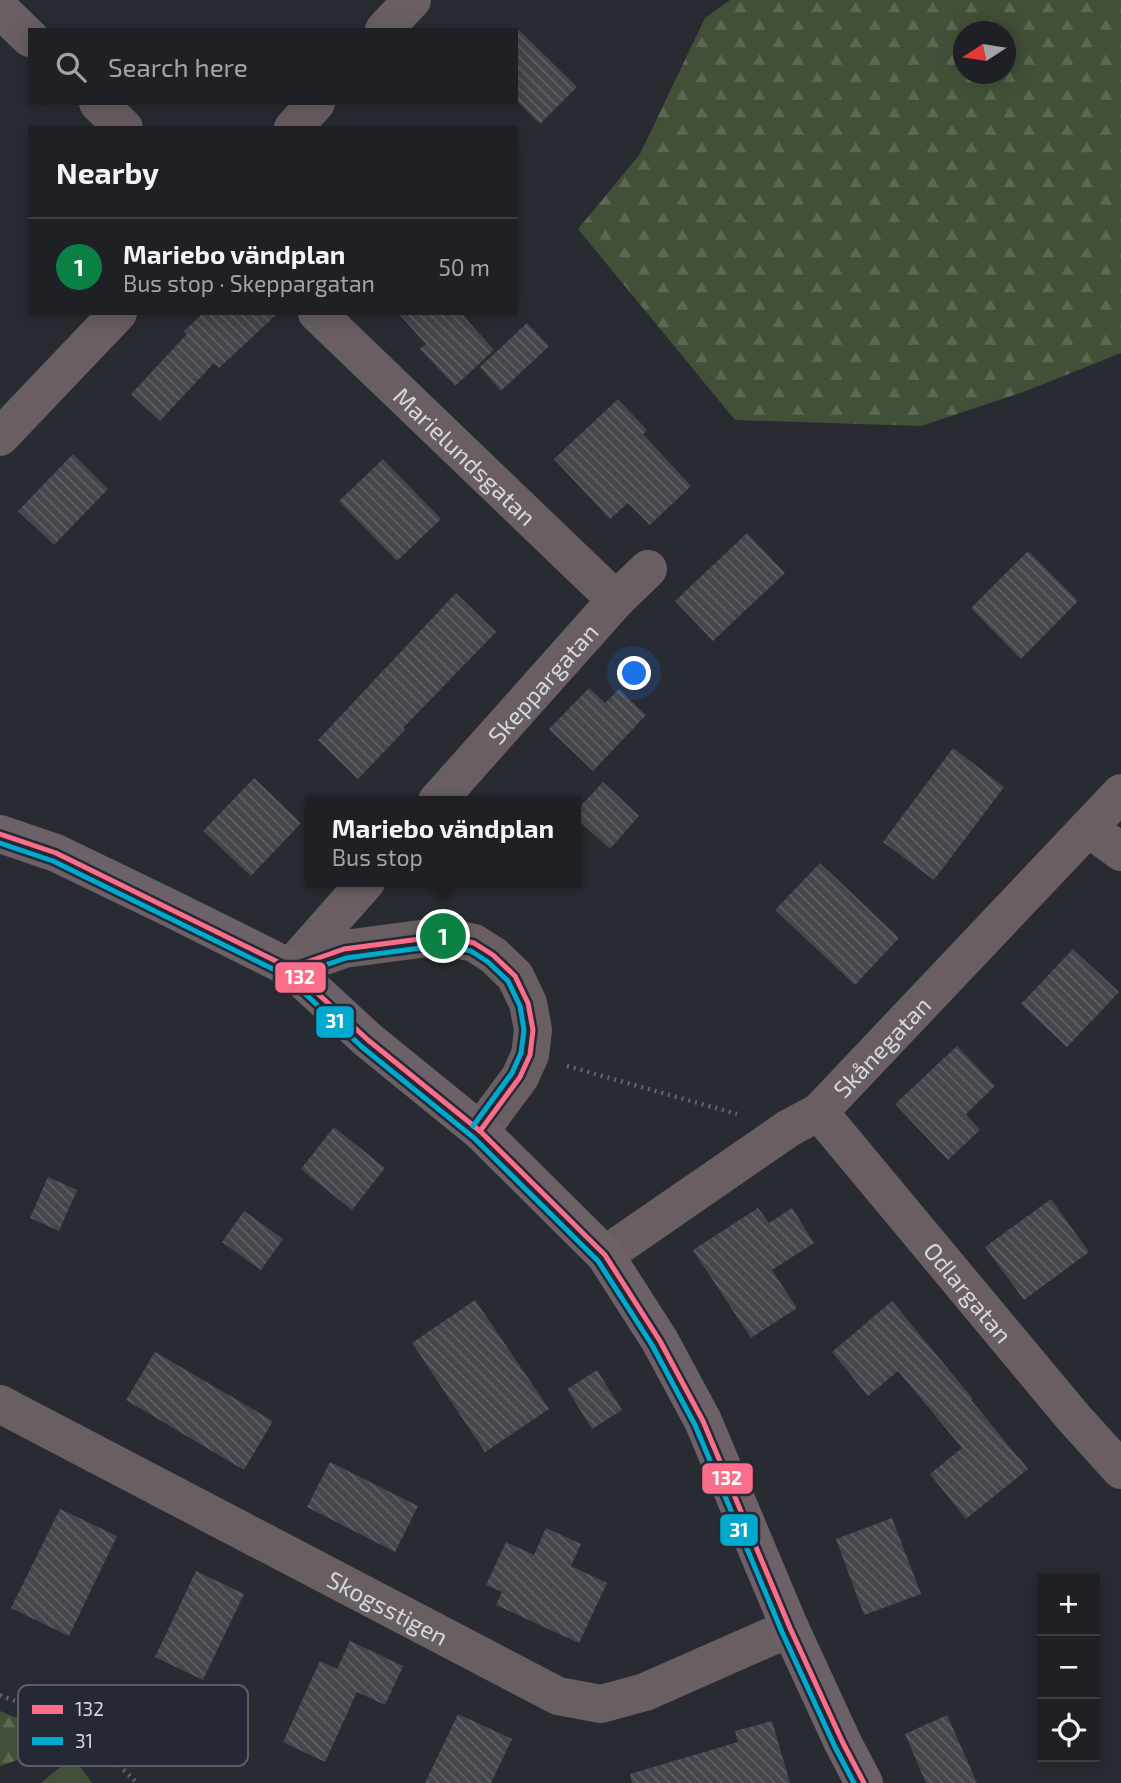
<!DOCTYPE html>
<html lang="en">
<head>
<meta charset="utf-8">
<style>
	body { margin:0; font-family:"Exo 2",sans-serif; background:#27282e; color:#f1f3f6 }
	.controls { position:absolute; right:21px; bottom:21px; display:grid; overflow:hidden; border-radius:0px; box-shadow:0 4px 18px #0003 }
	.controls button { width:63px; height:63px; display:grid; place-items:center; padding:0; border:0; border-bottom:2px solid #3c3e43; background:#1f2026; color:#f1f3f6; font:35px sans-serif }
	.compass { position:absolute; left:953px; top:21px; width:63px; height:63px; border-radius:50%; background:#1f2026; box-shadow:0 4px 18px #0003; rotate:258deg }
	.you { position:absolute; left:635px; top:674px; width:24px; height:24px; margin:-18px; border:5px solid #fff; border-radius:50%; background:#1a73e8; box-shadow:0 0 0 10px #1a73e833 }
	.badge { display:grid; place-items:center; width:46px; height:46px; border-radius:50%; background:#0b8043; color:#fff; font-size:23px; font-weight:700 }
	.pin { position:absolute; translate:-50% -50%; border:4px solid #fff; box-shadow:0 2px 7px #0006 }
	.popup { position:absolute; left:305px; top:796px; width:276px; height:91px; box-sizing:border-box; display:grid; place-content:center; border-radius:0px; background:#1f2026; filter:drop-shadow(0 2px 5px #0005); font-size:23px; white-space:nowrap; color:#a1a3a7 }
	.popup b { font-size:26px; color:#f1f3f6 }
	.popup::after { content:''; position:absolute; left:50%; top:100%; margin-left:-14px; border:14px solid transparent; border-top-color:#1f2026 }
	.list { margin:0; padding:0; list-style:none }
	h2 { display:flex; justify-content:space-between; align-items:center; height:91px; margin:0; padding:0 28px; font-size:30px }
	h2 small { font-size:23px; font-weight:400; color:#a1a3a7 }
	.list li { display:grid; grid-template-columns:46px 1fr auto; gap:21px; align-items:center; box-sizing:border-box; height:98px; padding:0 28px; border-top:2px solid #3c3e43 }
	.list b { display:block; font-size:26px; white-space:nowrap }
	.list p { margin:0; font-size:23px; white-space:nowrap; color:#a1a3a7 }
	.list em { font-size:23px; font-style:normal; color:#a1a3a7 }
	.icon { flex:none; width:38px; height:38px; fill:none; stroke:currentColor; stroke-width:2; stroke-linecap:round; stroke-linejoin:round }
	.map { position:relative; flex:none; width:1121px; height:1783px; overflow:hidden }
	.search { position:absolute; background:#1f2026; box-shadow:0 4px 18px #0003; left:28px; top:28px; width:490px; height:77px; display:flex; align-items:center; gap:18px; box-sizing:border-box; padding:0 24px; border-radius:0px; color:#a1a3a7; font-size:26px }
	.panel { position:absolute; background:#1f2026; box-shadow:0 4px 18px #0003; left:28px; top:126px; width:490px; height:189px; border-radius:0px }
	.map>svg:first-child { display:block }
</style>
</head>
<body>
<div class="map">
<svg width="1121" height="1783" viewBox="0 0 1121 1783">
	<defs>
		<pattern id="forest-firs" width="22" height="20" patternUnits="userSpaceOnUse" patternTransform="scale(1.75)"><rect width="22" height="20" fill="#435038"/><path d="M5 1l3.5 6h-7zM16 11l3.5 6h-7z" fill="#5d6854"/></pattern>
		<pattern id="building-back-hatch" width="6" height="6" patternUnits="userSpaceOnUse" patternTransform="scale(1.75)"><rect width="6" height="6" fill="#44464c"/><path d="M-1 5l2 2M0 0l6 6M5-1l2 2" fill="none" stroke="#5e6066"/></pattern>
	</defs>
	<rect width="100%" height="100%" fill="#292b32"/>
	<path fill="#435038" d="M 64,1764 L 79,1765 L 92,1783 L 41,1783 Z"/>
	<g fill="url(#forest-firs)" fill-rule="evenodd">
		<path d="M 730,0 L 1121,0 L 1121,353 L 1026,391 L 921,426 L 735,420 L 578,229 L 640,154 L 705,18 ZM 964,32 L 1006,32 L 1006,74 L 964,74 Z"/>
		<path d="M 0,1711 L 58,1735 L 41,1752 L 0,1766 Z"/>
	</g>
	<g fill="url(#building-back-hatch)">
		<path d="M 516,27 L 577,87 L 540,124 L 516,100 Z"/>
		<path d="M 203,313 L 278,313 L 219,368 L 214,363 L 160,421 L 131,394 L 187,334 L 184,331 Z"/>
		<path d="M 398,313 L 461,313 L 494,350 L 455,386 L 420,349 L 426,344 Z"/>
		<path d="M 527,323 L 549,346 L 501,391 L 480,367 Z"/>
		<path d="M 618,399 L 647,430 L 643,434 L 691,486 L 650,525 L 628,503 L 610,519 L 554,459 Z"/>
		<path d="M 73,454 L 108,489 L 54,545 L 18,511 Z"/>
		<path d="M 383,459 L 441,519 L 397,561 L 339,501 Z"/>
		<path d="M 747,533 L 785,573 L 713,641 L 675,601 Z"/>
		<path d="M 1028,551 L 1078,601 L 1021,659 L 971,608 Z"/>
		<path d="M 456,593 L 496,632 L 403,728 L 405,730 L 358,779 L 318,740 Z"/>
		<path d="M 589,688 L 605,703 L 619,689 L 646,715 L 593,771 L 549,729 Z"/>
		<path d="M 953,748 L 1004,787 L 934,880 L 883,842 Z"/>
		<path d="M 254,778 L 301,823 L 251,876 L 203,831 Z"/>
		<path d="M 603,782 L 639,816 L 610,849 L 576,818 L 576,811 Z"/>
		<path d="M 820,863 L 899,938 L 855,985 L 775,910 Z"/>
		<path d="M 1073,949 L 1119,992 L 1067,1047 L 1021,1004 Z"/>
		<path d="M 957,1046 L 995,1086 L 966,1114 L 980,1130 L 948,1160 L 895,1104 Z"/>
		<path d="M 334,1127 L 385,1168 L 352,1210 L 301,1169 Z"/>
		<path d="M 48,1177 L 77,1190 L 59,1231 L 30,1218 Z"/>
		<path d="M 1051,1199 L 1089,1252 L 1024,1300 L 985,1247 Z"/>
		<path d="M 758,1208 L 769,1223 L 792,1208 L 814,1243 L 772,1270 L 797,1308 L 751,1338 L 693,1250 Z"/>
		<path d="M 244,1211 L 283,1239 L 261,1270 L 222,1242 Z"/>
		<path d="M 475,1300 L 549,1409 L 485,1452 L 412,1343 Z"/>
		<path d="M 892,1301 L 973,1399 L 971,1400 L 1028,1469 L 966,1519 L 930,1474 L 962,1448 L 898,1371 L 868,1396 L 832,1352 Z"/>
		<path d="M 155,1352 L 273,1421 L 244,1470 L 126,1400 Z"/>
		<path d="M 597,1370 L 622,1410 L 592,1429 L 567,1389 Z"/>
		<path d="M 330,1462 L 418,1506 L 395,1552 L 307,1507 Z"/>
		<path d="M 60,1509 L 117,1536 L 69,1636 L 11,1608 Z"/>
		<path d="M 892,1518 L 921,1594 L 864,1615 L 836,1539 Z"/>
		<path d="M 546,1528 L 581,1544 L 571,1566 L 607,1583 L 579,1643 L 496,1605 L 502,1592 L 486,1585 L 506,1542 L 534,1555 Z"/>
		<path d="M 196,1571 L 244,1594 L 203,1680 L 155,1657 Z"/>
		<path d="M 350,1641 L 403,1666 L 385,1705 L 357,1692 L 325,1762 L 283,1742 L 320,1661 L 337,1669 Z"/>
		<path d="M 458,1714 L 512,1739 L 491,1783 L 425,1783 Z"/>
		<path d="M 947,1715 L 977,1783 L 926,1783 L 905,1734 Z"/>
		<path d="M 772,1721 L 790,1783 L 632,1783 L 630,1774 L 738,1742 L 735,1731 Z"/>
	</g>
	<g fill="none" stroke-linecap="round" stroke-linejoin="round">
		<g stroke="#696368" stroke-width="4.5" stroke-dasharray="2 5" stroke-linecap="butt">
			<path d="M 567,1066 L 737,1114"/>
			<path d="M 0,1695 L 81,1728 L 137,1783"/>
		</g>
		<g stroke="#695f63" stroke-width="38">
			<path d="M 0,9 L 30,38"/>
			<path d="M 384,30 L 412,0"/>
			<path d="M 98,103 L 124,128"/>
			<path d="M 293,128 L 316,103"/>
			<path id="s1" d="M 317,313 L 616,600"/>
			<path d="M 0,437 L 118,313"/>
			<path id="s2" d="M 437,801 L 616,600 L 648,569"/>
			<path d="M 1088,828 L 1121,852"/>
			<path d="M 291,967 L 366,882"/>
			<path d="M 290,968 L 344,949 L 443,936 L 474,943 L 493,955 L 515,976 L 528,1003 L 533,1030 L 530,1055 L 520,1077 L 480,1131"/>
			<path id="s3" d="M 819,1112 L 1073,1417 L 1121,1470"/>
			<path id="s4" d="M 605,1255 L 789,1128 L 819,1112 L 1121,793"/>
			<path id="s5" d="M 0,1404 L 558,1696 L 601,1704 L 645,1692 L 790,1628"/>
		</g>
		<path stroke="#6b6166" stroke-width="38" d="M 0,834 L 56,853 L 172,909 L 290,968 L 368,1040 L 480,1131 L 605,1255 L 660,1341 L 703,1421 L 790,1628 L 843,1743 L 864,1783"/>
		<defs>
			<g id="bus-1">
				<path d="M 0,834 L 56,853 L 290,968 L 368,1040 L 480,1131 L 605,1255 L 660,1341 L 703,1421 L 790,1628 L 843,1743 L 864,1783"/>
				<path d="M 290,968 L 344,949 L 443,936 L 474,943 L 493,955 L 515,976 L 528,1003 L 533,1030 L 530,1055 L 520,1077 L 480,1131"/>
			</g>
			<g id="bus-2">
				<path d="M 0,843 L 53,861 L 285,975 L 362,1047 L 474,1138 L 598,1261 L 652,1345 L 695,1425 L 782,1632 L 835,1747 L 854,1783"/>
				<path d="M 293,976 L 346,958 L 443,945 L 471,951 L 488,962 L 508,981 L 520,1006 L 524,1030 L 521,1053 L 512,1073 L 473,1126"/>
			</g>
		</defs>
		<use href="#bus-1" stroke="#252936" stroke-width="10"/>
		<use href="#bus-2" stroke="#252936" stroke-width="10"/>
		<use href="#bus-1" stroke="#fb6d88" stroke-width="5"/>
		<use href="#bus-2" stroke="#00a9ce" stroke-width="5"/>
	</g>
	<g text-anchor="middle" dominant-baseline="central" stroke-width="6" stroke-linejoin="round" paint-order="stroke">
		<g font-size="24" fill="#d5d7e0" stroke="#252936">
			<text stroke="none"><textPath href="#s1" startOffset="206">Marielundsgatan</textPath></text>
			<text stroke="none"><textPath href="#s2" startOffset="158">Skeppargatan</textPath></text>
			<text stroke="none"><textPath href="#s4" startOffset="348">Skånegatan</textPath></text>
			<text stroke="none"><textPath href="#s3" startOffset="234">Odlargatan</textPath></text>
			<text stroke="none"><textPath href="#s5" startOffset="438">Skogsstigen</textPath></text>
		</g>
	</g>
	<rect x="18" y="1685" width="230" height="81" rx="10" fill="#252936" stroke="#5a5d69" stroke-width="2"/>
	<rect x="32" y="1705" width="31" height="9" fill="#fb6d88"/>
	<rect x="32" y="1737" width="31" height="8" fill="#00a9ce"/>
	<g font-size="19" fill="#d5d7e0">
		<text x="75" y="1716">132</text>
		<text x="75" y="1748">31</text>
	</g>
	<g stroke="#252936" stroke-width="2.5">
		<rect x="274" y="961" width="53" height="33" rx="7" fill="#fb6d88"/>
		<rect x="315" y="1005" width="40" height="34" rx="7" fill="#00a9ce"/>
		<rect x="701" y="1462" width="53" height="33" rx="7" fill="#fb6d88"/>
		<rect x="719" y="1513" width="40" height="34" rx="7" fill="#00a9ce"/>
	</g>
	<g font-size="19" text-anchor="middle" font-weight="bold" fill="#fff">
		<text x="300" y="984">132</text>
		<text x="335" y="1028">31</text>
		<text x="727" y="1485">132</text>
		<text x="739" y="1537">31</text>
	</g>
</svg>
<div class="controls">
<button>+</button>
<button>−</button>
<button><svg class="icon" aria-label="locate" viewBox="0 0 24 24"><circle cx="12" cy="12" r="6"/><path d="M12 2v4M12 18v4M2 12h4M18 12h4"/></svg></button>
</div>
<svg class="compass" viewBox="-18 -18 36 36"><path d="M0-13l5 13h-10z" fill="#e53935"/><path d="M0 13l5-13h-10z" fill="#a1a3a7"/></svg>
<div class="you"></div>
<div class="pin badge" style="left:443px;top:936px">1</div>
<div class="popup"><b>Mariebo vändplan</b>Bus stop</div>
<div class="search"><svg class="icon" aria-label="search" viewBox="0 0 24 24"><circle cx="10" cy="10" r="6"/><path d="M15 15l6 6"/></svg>Search here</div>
<section class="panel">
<h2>Nearby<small></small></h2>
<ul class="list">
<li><span class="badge">1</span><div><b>Mariebo vändplan</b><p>Bus stop · Skeppargatan</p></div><em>50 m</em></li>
</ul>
</section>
</div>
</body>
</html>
